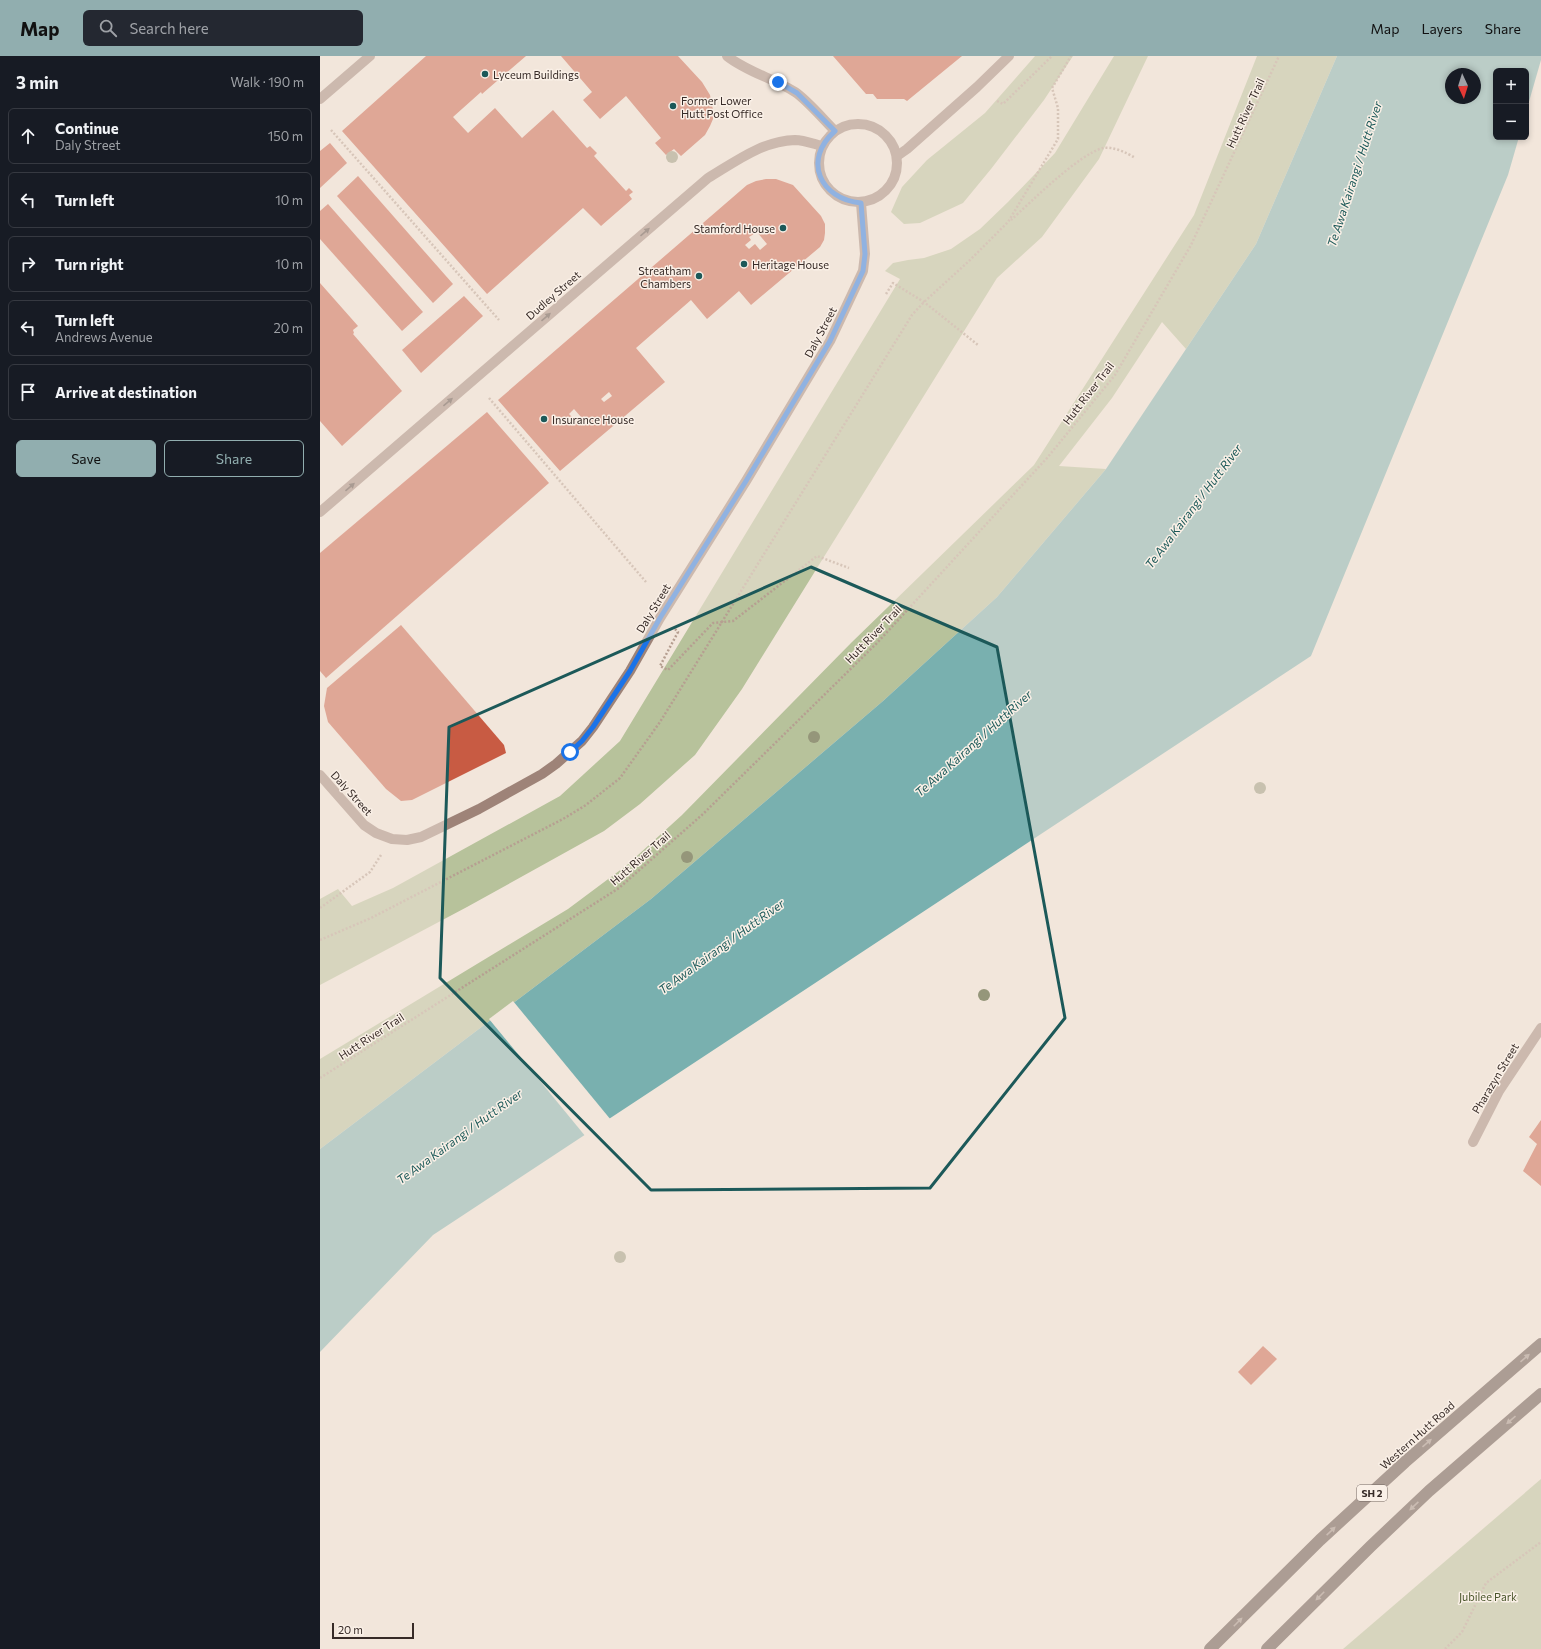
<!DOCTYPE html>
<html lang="en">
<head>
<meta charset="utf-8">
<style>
	body { margin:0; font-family:Commissioner,sans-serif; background:#242831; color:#f1f3f6 }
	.controls { position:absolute; right:12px; top:12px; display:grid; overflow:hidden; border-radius:6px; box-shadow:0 2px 6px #0003 }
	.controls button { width:36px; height:36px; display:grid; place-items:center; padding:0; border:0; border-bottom:1px solid #363941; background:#171b24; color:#f1f3f6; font:20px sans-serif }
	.compass { position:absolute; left:1125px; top:12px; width:36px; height:36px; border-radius:50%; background:#171b24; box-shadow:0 2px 6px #0003; rotate:176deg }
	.scale { position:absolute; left:12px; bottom:10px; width:82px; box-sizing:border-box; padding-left:4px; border:2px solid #372b27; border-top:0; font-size:11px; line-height:14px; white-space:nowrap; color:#372b27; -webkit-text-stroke:3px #faf0e7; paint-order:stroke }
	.stop { position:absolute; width:12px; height:12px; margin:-9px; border:3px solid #1a73e8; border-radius:50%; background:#fff }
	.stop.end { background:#1a73e8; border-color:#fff; box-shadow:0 1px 4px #0008 }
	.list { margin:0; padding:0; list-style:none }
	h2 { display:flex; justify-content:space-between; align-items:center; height:52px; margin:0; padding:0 16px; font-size:17px }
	h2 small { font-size:13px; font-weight:400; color:#9ea1a6 }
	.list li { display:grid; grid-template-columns:26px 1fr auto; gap:12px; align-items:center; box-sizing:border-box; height:56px; margin:0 8px 8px; padding:0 8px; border:1px solid #363941; border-radius:6px }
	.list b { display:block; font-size:15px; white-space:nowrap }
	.list p { margin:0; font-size:13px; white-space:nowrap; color:#9ea1a6 }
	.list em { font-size:13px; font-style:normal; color:#9ea1a6 }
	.actions { display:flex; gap:8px; padding:12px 16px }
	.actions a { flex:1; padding:9px 0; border:1px solid #91aeaf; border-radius:6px; text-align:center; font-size:14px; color:#91aeaf }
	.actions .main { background:#91aeaf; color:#111 }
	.icon { flex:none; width:22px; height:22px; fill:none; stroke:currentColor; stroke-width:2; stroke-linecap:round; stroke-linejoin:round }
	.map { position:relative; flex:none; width:1221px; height:1593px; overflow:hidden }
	header { display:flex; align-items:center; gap:24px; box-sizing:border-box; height:56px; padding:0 20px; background:#91aeaf; color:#111 }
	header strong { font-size:19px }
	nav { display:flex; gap:22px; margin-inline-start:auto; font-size:14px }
	.search { width:280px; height:36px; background:#242831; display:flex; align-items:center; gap:10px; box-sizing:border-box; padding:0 14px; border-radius:6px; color:#9ea1a6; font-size:15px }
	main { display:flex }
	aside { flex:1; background:#171b24 }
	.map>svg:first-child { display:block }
</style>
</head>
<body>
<header>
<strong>Map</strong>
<div class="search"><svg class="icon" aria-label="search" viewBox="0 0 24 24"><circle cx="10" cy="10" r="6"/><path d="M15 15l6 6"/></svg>Search here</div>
<nav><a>Map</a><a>Layers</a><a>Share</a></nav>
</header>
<main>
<aside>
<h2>3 min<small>Walk · 190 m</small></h2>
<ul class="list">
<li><svg class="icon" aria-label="ahead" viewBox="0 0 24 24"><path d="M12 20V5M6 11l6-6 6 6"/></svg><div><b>Continue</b><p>Daly Street</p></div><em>150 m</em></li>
<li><svg class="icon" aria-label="left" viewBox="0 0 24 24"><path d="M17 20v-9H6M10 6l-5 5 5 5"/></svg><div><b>Turn left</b></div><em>10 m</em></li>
<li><svg class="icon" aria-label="right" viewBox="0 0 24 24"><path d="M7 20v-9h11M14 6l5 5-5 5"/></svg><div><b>Turn right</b></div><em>10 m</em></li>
<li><svg class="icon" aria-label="left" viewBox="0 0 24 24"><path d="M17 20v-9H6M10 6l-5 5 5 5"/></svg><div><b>Turn left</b><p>Andrews Avenue</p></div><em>20 m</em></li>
<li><svg class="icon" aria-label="arrive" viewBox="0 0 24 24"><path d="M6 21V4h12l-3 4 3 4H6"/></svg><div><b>Arrive at destination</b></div></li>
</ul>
<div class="actions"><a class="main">Save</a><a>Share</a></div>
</aside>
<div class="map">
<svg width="1221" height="1593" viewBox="0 0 1221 1593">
	<rect width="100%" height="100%" fill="#f2e6db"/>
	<g fill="#b7c29b">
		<path d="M 715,0 L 753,0 L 724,44 L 671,113 L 643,147 L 600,167 L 584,168 L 571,156 L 582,131 L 607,104 L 665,57 Z"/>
		<path d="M 794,0 L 828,0 L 779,103 L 722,181 L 677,222 L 422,633 L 375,699 L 320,748 L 284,775 L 147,851 L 0,929 L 0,843 L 18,833 L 32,850 L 73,832 L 240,740 L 300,685 L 580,223 L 565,215 L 573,207 L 588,204 L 604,202 L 631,193 L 660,173 L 688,146 L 735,97 Z"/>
		<path d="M 937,0 L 1017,0 L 936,188 L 866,293 L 842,266 L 792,342 L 739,410 L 786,413 L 677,541 L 563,645 L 331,843 L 0,1093 L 0,1003 L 248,853 L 307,809 L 362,759 L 531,587 L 714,409 L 874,159 Z"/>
		<path d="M 1221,1423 L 1221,1593 L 1023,1593 Z"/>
	</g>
	<path fill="#79b0af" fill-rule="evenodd" d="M 1017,0 L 1221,0 L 1221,4 L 1206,56 L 1206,15 L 1176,15 L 1176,81 L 1199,81 L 1188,119 L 991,600 L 113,1179 L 0,1296 L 0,1093 L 331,843 L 563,645 L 677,541 L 786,413 L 936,188 ZM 1131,18 L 1155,18 L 1155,42 L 1131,42 Z"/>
	<path fill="#f2e6db" d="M 193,945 L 291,1064 L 266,1081 L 169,963 Z"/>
	<g fill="#c85b43" fill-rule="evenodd">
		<path d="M 106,0 L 206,0 L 162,38 L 161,36 L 133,61 L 148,77 L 175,52 L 202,82 L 233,54 L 267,92 L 270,90 L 277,97 L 274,100 L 306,135 L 309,132 L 313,136 L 309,139 L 312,143 L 281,170 L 263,152 L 167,238 L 22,75 Z"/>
		<path d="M 241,0 L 358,0 L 382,26 L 390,39 L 393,54 L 393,63 L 390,70 L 385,79 L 361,100 L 354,93 L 346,99 L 335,87 L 341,82 L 306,40 L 280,63 L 263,44 L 272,36 Z"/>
		<path d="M 513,0 L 642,0 L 587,45 L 584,43 L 557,43 L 553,38 L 546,38 Z"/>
		<path d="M 10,87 L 27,107 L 0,132 L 0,95 Z"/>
		<path d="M 38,120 L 133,228 L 113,247 L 17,140 Z"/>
		<path d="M 446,123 L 456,123 L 473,129 L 501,160 L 505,168 L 505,177 L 504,184 L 500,191 L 431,249 L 419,235 L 387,263 L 371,244 L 316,292 L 345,326 L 240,415 L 178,344 L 427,129 L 436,125 ZM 437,176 L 447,188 L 440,194 L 435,188 L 429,193 L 425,189 L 431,184 L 429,181 ZM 289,336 L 292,340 L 284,346 L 281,343 ZM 254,353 L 261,361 L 256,365 L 249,358 Z"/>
		<path d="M 8,148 L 103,256 L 82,275 L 0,183 L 0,155 Z"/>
		<path d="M 0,227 L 38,270 L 33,274 L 34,277 L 33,278 L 82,335 L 22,390 L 0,365 Z"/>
		<path d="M 144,240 L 163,260 L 101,317 L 82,294 Z"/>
		<path d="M 167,356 L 229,427 L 6,622 L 0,615 L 0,497 Z"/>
		<path d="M 81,569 L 184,689 L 186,697 L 92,744 L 81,745 L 66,733 L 8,666 L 4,650 L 7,632 Z"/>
		<path d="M 1221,1064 L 1221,1130 L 1203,1115 L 1217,1088 L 1209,1081 Z"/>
		<path d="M 943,1290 L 957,1303 L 931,1329 L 918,1316 Z"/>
	</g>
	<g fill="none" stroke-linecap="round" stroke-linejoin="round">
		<g stroke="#b69f91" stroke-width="2.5" stroke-dasharray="2 2" stroke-linecap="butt">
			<path d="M 677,45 L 683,48 L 732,0"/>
			<path d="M 11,74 L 179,264"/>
			<path d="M 691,164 C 711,146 759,98 783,92 C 792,90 808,97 815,102"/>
			<path d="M 566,238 L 573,227 L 604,246 L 658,289"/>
			<path d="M 169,342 L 326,526"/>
			<path d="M 355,573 L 358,576 L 340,610 L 348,614 L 393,567 L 413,565 L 497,500 L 529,512"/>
			<path d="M 0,852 L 50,816 L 61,799"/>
			<path d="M 0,884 L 51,862 L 243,763 L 266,749 L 300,722 L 340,666 L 592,259 L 604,246 L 649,205 L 688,166 L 738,83 L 738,52 L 732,32 L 751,0"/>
			<path d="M 0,1022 L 299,832 L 383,758 L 557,587 L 727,402 L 795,319 L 871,189 L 959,0"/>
			<path d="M 1125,1593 L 1142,1576 L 1166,1527 L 1221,1486"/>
		</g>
		<g stroke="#9e8378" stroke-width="10">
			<path d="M 407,0 C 427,16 453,22 475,36 C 487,44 504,64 515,75"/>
			<path d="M 0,43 L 50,0"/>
			<circle cx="538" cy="107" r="39"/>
			<path d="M 577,100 L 587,93 L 657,31 L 689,0"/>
			<path d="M 0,456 L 388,122 C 415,106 442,85 475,84 C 484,84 494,88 502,90"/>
			<path d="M 0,719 L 44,769 L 56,777 L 72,783 L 87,784 L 101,781 L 159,753 L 222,718 L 236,708 L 262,685 L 273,671 L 310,615 L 340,562 L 426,425 L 510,285 L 543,215 L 545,198 L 541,147"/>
			<path d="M 1153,1086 L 1179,1035 L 1221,972"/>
		</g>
		<g stroke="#58453e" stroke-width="12">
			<path d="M 890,1593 L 1000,1484 L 1085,1406 L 1221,1288"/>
			<path d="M 947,1593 L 1051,1490 L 1109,1435 L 1221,1338"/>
		</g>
	</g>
	<g fill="#95967a">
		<circle cx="352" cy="101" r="6"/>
		<circle cx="494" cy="681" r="6"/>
		<circle cx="940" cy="732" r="6"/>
		<circle cx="367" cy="801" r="6"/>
		<circle cx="664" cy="939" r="6"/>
		<circle cx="300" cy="1201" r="6"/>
	</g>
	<defs><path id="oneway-solid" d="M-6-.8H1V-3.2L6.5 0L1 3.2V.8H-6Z"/></defs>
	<g fill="#51413b">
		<use href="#oneway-solid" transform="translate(325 176) rotate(-41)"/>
		<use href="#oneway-solid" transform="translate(226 261) rotate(-41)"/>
		<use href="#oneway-solid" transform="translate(128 346) rotate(-40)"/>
		<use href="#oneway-solid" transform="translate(30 431) rotate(-41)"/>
	</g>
	<g fill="#998982">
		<use href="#oneway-solid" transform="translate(1205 1302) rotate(-41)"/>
		<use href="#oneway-solid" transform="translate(1191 1364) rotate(139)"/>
		<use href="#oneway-solid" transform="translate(1107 1387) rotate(-41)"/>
		<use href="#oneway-solid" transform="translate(1094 1450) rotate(137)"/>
		<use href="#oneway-solid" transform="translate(1011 1475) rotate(-43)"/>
		<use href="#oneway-solid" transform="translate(1000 1540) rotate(135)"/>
		<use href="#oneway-solid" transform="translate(918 1566) rotate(-45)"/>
	</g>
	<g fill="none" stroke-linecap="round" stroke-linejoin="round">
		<path stroke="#1a73e8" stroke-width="5" d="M 250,696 L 262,685 L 273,671 L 310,615 L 340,562 L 426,425 L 510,285 L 543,215 L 545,198 L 541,147 C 500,143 482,104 515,75 L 477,37 L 458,26"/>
	</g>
	<path d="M0 0H1221V1593H0ZM 491,511 L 677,591 L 745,962 L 610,1132 L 331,1134 L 120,922 L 129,671 Z" fill="#f2e6db" fill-opacity=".55" fill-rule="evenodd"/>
	<path fill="none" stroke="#1c5959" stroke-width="3" stroke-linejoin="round" d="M 491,511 L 677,591 L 745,962 L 610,1132 L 331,1134 L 120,922 L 129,671 Z"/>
	<g fill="#1c5959" stroke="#faf0e7" stroke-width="1.5">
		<circle cx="165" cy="18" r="4"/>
		<circle cx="353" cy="50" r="4"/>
		<circle cx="463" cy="172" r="4"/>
		<circle cx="424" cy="208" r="4"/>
		<circle cx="379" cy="220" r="4"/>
		<circle cx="224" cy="363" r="4"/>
	</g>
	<g text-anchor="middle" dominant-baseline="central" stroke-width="3" stroke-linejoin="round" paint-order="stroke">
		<rect fill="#faf0e7" stroke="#726661" stroke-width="1" x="1037" y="1429" width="30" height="16" rx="3"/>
		<g font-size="10" font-weight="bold" fill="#372b27">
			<text x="1052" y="1437">SH 2</text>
		</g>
		<g font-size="11" fill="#372b27" stroke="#faf0e7" text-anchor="start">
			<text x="173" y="18">Lyceum Buildings</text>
			<text x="361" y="44">Former Lower<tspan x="361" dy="13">Hutt Post Office</tspan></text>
			<text x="455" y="172" text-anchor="end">Stamford House</text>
			<text x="432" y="208">Heritage House</text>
			<text x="371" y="214" text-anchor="end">Streatham<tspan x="371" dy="13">Chambers</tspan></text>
			<text x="232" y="363">Insurance House</text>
		</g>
		<g font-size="11" fill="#372b27" stroke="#faf0e7">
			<text transform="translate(925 57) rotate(-65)">Hutt River Trail</text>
			<text transform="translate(233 239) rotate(-41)">Dudley Street</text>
			<text transform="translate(500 276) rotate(-62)">Daly Street</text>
			<text transform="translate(768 337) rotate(-52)">Hutt River Trail</text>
			<text transform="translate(333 552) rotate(-59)">Daly Street</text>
			<text transform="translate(553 578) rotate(-46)">Hutt River Trail</text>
			<text transform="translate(32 737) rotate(48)">Daly Street</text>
			<text transform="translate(320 802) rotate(-41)">Hutt River Trail</text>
			<text transform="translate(51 980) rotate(-33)">Hutt River Trail</text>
			<text transform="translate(1175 1022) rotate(-59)">Pharazyn Street</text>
			<text transform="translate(1097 1379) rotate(-42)">Western Hutt Road</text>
		</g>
		<g font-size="11" fill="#49552b" stroke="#faf0e7">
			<text x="1168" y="1540">Jubilee Park</text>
		</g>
		<g font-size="12" font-style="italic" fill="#1c5959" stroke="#faf0e7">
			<text transform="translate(1034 118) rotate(-72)">Te Awa Kairangi / Hutt River</text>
			<text transform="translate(873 450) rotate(-53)">Te Awa Kairangi / Hutt River</text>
			<text transform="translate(653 687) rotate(-42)">Te Awa Kairangi / Hutt River</text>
			<text transform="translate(401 890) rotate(-36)">Te Awa Kairangi / Hutt River</text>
			<text transform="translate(139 1080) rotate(-36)">Te Awa Kairangi / Hutt River</text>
		</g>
	</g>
</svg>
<div class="controls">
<button>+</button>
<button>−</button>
</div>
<svg class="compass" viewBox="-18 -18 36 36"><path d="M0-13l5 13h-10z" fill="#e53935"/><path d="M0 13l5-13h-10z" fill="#9ea1a6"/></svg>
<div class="scale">20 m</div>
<div class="stop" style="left:250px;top:696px"></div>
<div class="stop end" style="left:458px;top:26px"></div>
</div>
</main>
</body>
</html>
